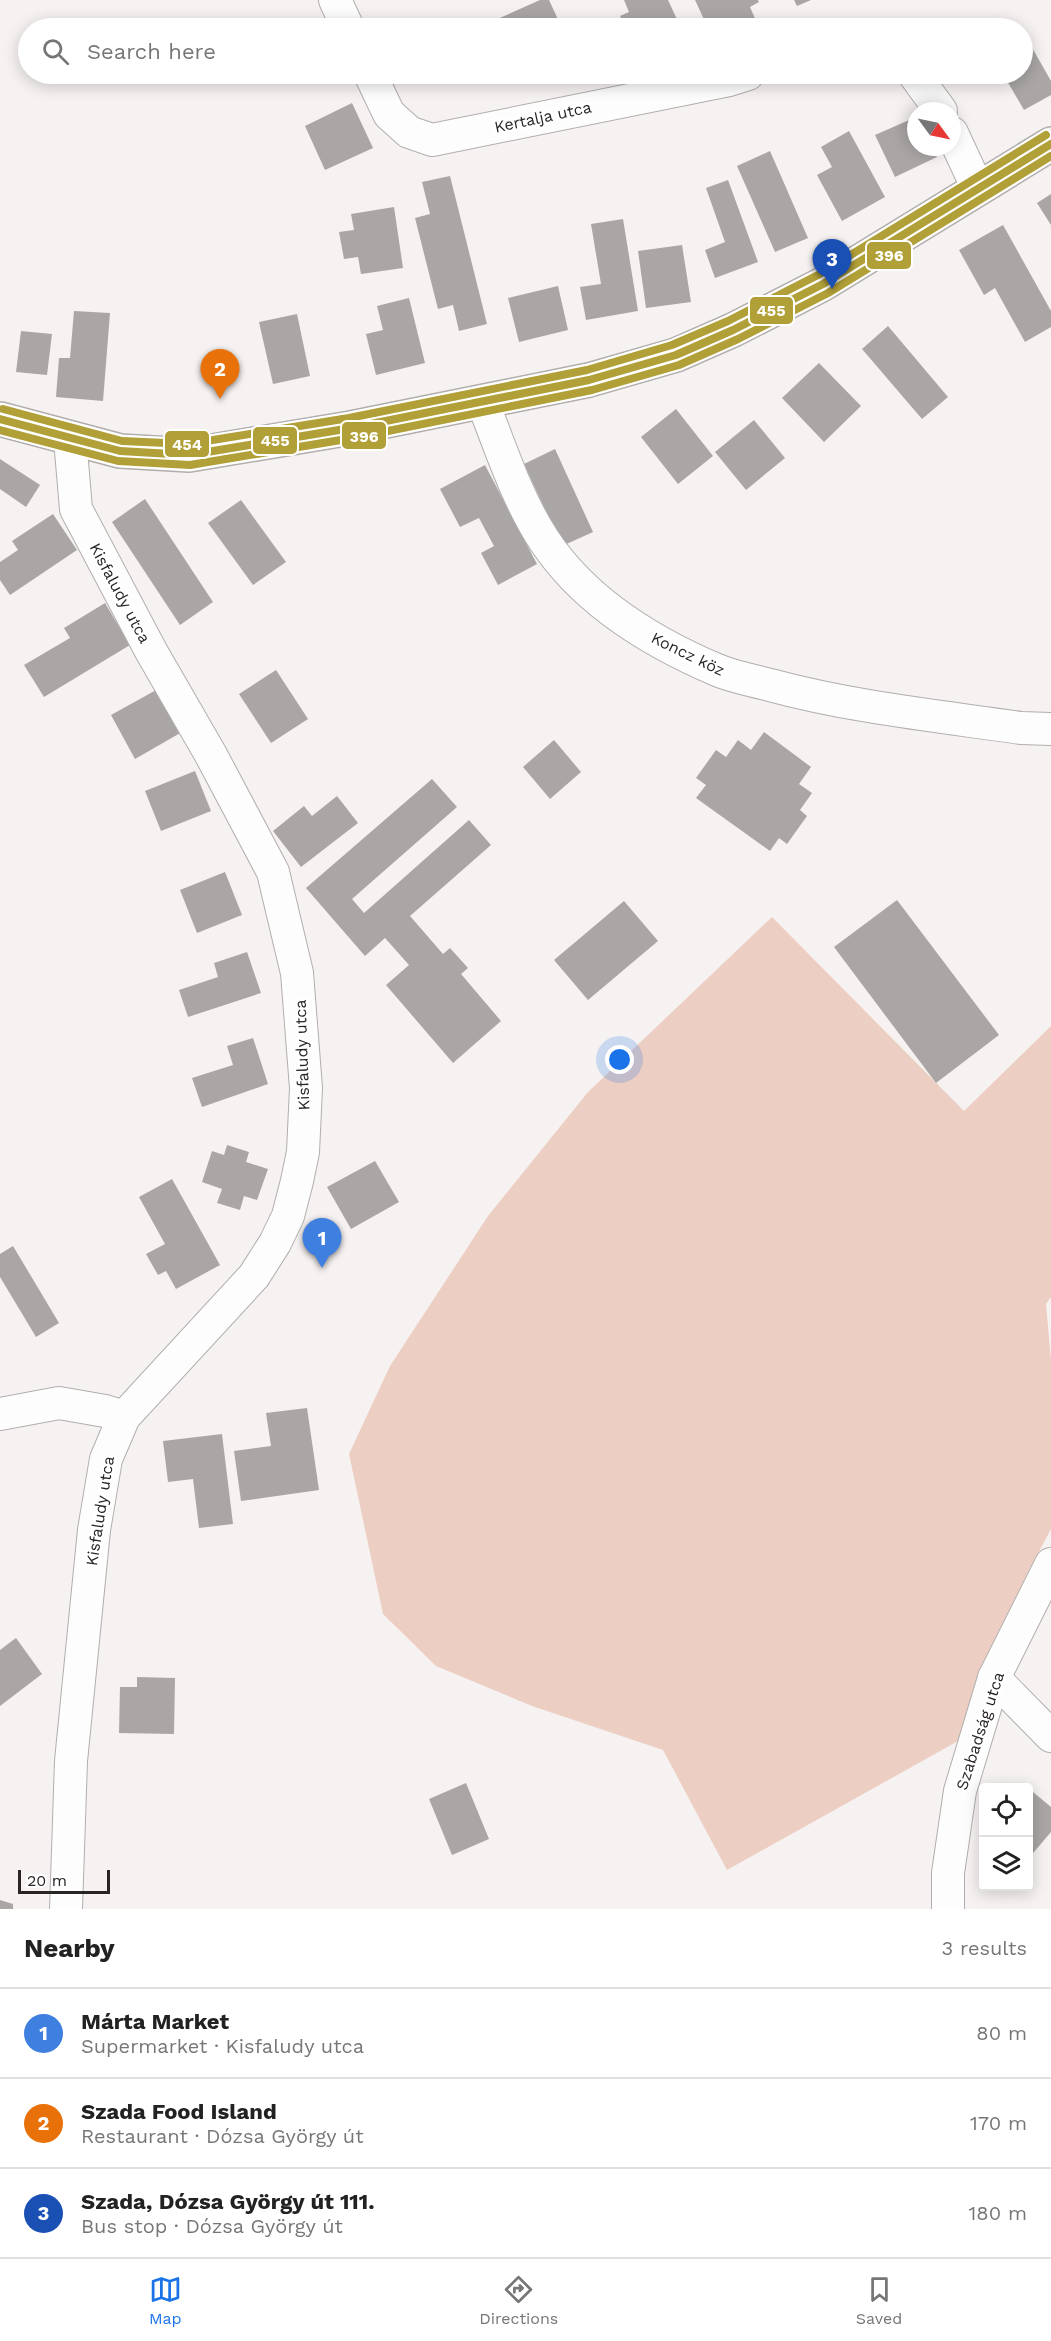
<!DOCTYPE html>
<html lang="en">
<head>
<meta charset="utf-8">
<style>
	body { margin:0; font-family:"Work Sans",sans-serif; background:#f6f6f6; color:#222 }
	.controls { position:absolute; right:18px; bottom:18px; display:grid; overflow:hidden; border-radius:6px; box-shadow:0 3px 15px #0003 }
	.controls button { width:54px; height:54px; display:grid; place-items:center; padding:0; border:0; border-bottom:2px solid #e0e0e0; background:#fff; color:#222; font:30px sans-serif }
	.compass { position:absolute; left:907px; top:102px; width:54px; height:54px; border-radius:50%; background:#fff; box-shadow:0 3px 15px #0003; rotate:123deg }
	.scale { position:absolute; left:18px; bottom:15px; width:92px; box-sizing:border-box; padding-left:6px; border:3px solid #282524; border-top:0; font-size:16px; line-height:21px; white-space:nowrap; color:#282524; -webkit-text-stroke:4px #fff; paint-order:stroke }
	.you { position:absolute; left:620px; top:1060px; width:21px; height:21px; margin:-15px; border:4px solid #fff; border-radius:50%; background:#1a73e8; box-shadow:0 0 0 9px #1a73e833 }
	.badge { display:grid; place-items:center; width:39px; height:39px; border-radius:50%; background:#1a73e8; color:#fff; font-size:20px; font-weight:700 }
	.pin { position:absolute; translate:-50% -50px; filter:drop-shadow(0 2px 3px #0008) }
	.pin::after { content:''; position:absolute; top:32px; width:21px; height:18px; background:inherit; clip-path:polygon(0 0,100% 0,50% 100%) }
	.list { margin:0; padding:0; list-style:none }
	h2 { display:flex; justify-content:space-between; align-items:center; height:78px; margin:0; padding:0 24px; font-size:26px }
	h2 small { font-size:20px; font-weight:400; color:#767676 }
	.list li { display:grid; grid-template-columns:39px 1fr auto; gap:18px; align-items:center; box-sizing:border-box; height:90px; padding:0 24px; border-top:2px solid #e0e0e0 }
	.list b { display:block; font-size:22px; white-space:nowrap }
	.list p { margin:0; font-size:20px; white-space:nowrap; color:#767676 }
	.list em { font-size:20px; font-style:normal; color:#767676 }
	.icon { flex:none; width:33px; height:33px; fill:none; stroke:currentColor; stroke-width:2; stroke-linecap:round; stroke-linejoin:round }
	.map { position:relative; flex:none; width:1051px; height:1909px; overflow:hidden }
	.search { position:absolute; background:#fff; box-shadow:0 3px 15px #0003; left:18px; right:18px; top:18px; height:66px; display:flex; align-items:center; gap:15px; box-sizing:border-box; padding:0 21px; border-radius:33px; color:#767676; font-size:22px }
	.sheet { height:348px; background:#fff }
	nav { display:flex; justify-content:space-around; align-items:center; box-sizing:border-box; height:84px; border-top:2px solid #e0e0e0; background:#fff; font-size:16px; color:#767676 }
	nav a { display:grid; justify-items:center; gap:3px }
	nav .on { color:#1a73e8 }
	.map>svg:first-child { display:block }
</style>
</head>
<body>
<div class="map">
<svg width="1051" height="1909" viewBox="0 0 1051 1909">
	<rect width="100%" height="100%" fill="#f6f2f1"/>
	<path fill="#edcec3" d="M 772,917 L 964,1111 L 1051,1026 L 1051,1297 L 1046,1304 L 1051,1360 L 1051,1529 L 1025,1578 L 1000,1644 L 985,1726 L 727,1870 L 663,1750 L 532,1706 L 436,1666 L 383,1614 L 349,1454 L 390,1366 L 488,1216 L 588,1092 Z"/>
	<g fill="#a9a6a5">
		<path d="M 540,0 L 549,0 L 562,28 L 496,28 L 493,21 Z"/>
		<path d="M 624,0 L 668,0 L 681,28 L 626,28 L 620,16 L 629,12 Z"/>
		<path d="M 695,0 L 758,0 L 759,2 L 750,7 L 757,23 L 745,28 L 708,28 Z"/>
		<path d="M 794,0 L 811,0 L 797,6 Z"/>
		<path d="M 1022,30 L 1051,81 L 1051,95 L 1024,110 L 1003,74 L 1022,74 Z"/>
		<path d="M 352,103 L 373,148 L 325,170 L 305,126 Z"/>
		<path d="M 916,117 L 916,147 L 932,147 L 937,157 L 895,177 L 875,135 Z"/>
		<path d="M 849,131 L 885,197 L 842,221 L 817,175 L 832,167 L 821,147 Z"/>
		<path d="M 770,151 L 808,238 L 775,252 L 737,166 Z"/>
		<path d="M 450,176 L 487,324 L 459,331 L 453,305 L 438,309 L 415,218 L 430,214 L 422,182 Z"/>
		<path d="M 728,180 L 758,262 L 715,278 L 705,250 L 725,242 L 706,188 Z"/>
		<path d="M 1051,194 L 1051,225 L 1037,203 Z"/>
		<path d="M 394,207 L 403,268 L 361,274 L 358,257 L 344,259 L 339,232 L 354,230 L 351,214 Z"/>
		<path d="M 623,219 L 638,311 L 586,320 L 580,287 L 601,284 L 591,224 Z"/>
		<path d="M 1003,225 L 1051,311 L 1051,327 L 1025,342 L 995,288 L 984,295 L 959,250 Z"/>
		<path d="M 682,245 L 691,302 L 646,308 L 638,251 Z"/>
		<path d="M 558,286 L 568,330 L 519,342 L 508,298 Z"/>
		<path d="M 409,298 L 425,363 L 376,375 L 366,334 L 383,330 L 377,306 Z"/>
		<path d="M 74,311 L 110,313 L 103,401 L 56,397 L 59,358 L 70,358 Z"/>
		<path d="M 297,314 L 310,376 L 273,384 L 259,322 Z"/>
		<path d="M 888,326 L 948,397 L 922,419 L 862,349 Z"/>
		<path d="M 21,331 L 52,334 L 47,375 L 16,372 Z"/>
		<path d="M 819,363 L 861,406 L 824,442 L 782,398 Z"/>
		<path d="M 676,409 L 713,456 L 678,484 L 641,437 Z"/>
		<path d="M 754,420 L 785,458 L 746,490 L 715,452 Z"/>
		<path d="M 555,449 L 593,532 L 562,546 L 524,464 Z"/>
		<path d="M 0,459 L 40,485 L 26,507 L 0,489 Z"/>
		<path d="M 485,465 L 537,564 L 498,585 L 481,553 L 494,546 L 479,518 L 460,527 L 440,489 Z"/>
		<path d="M 145,499 L 213,602 L 180,625 L 112,522 Z"/>
		<path d="M 241,500 L 286,562 L 253,585 L 208,523 Z"/>
		<path d="M 53,514 L 77,550 L 10,595 L 0,580 L 0,562 L 18,550 L 12,541 Z"/>
		<path d="M 105,603 L 130,645 L 44,697 L 24,665 L 70,638 L 64,628 Z"/>
		<path d="M 276,670 L 308,719 L 271,743 L 239,694 Z"/>
		<path d="M 158,689 L 182,732 L 135,759 L 111,715 Z"/>
		<path d="M 764,732 L 811,767 L 799,784 L 812,793 L 800,810 L 807,816 L 787,844 L 779,838 L 770,851 L 696,798 L 706,785 L 696,778 L 716,750 L 726,757 L 738,740 L 751,750 Z"/>
		<path d="M 554,740 L 581,772 L 550,799 L 523,767 Z"/>
		<path d="M 195,771 L 211,811 L 161,831 L 145,791 Z"/>
		<path d="M 432,779 L 457,807 L 352,899 L 364,913 L 469,820 L 491,845 L 410,916 L 443,954 L 450,948 L 468,968 L 461,974 L 501,1021 L 453,1063 L 386,985 L 409,965 L 385,938 L 365,956 L 306,888 Z"/>
		<path d="M 337,796 L 358,823 L 301,867 L 273,831 L 304,806 L 312,816 Z"/>
		<path d="M 225,872 L 242,915 L 197,933 L 180,890 Z"/>
		<path d="M 897,900 L 999,1035 L 936,1083 L 834,947 Z"/>
		<path d="M 624,901 L 658,941 L 588,1000 L 554,960 Z"/>
		<path d="M 247,952 L 261,993 L 188,1017 L 179,990 L 218,977 L 214,963 Z"/>
		<path d="M 253,1038 L 268,1084 L 202,1107 L 192,1078 L 233,1065 L 227,1046 Z"/>
		<path d="M 227,1145 L 249,1152 L 246,1162 L 268,1169 L 257,1200 L 244,1196 L 240,1210 L 217,1203 L 222,1189 L 202,1182 L 212,1151 L 224,1155 Z"/>
		<path d="M 375,1161 L 399,1202 L 351,1229 L 327,1187 Z"/>
		<path d="M 172,1179 L 220,1265 L 176,1289 L 166,1271 L 158,1275 L 146,1254 L 165,1244 L 139,1197 Z"/>
		<path d="M 13,1246 L 59,1323 L 36,1337 L 0,1277 L 0,1254 Z"/>
		<path d="M 307,1408 L 319,1490 L 241,1501 L 234,1451 L 271,1446 L 266,1413 Z"/>
		<path d="M 222,1434 L 233,1524 L 199,1528 L 193,1479 L 168,1482 L 163,1441 Z"/>
		<path d="M 16,1638 L 42,1674 L 0,1706 L 0,1650 Z"/>
		<path d="M 137,1677 L 175,1678 L 174,1734 L 119,1733 L 120,1687 L 137,1687 Z"/>
		<path d="M 466,1783 L 489,1839 L 452,1855 L 429,1799 Z"/>
		<path d="M 1033,1792 L 1051,1807 L 1051,1832 L 1028,1859 L 1028,1797 Z"/>
		<path d="M 0,1900 L 13,1904 L 13,1909 L 0,1909 Z"/>
	</g>
	<g fill="none" stroke-linecap="round" stroke-linejoin="round">
		<defs>
			<g id="street">
				<path d="M 335,0 L 348,28"/>
				<path d="M 370,74 L 389,114 L 409,132 L 432,140 L 729,80 L 748,74"/>
				<path d="M 914,74 L 941,111"/>
				<path d="M 952,133 L 978,189"/>
				<path d="M 483,403 C 501,449 517,499 544,540 C 584,601 651,642 717,670 C 733,677 752,680 770,685 C 851,707 937,716 1021,728 L 1051,729"/>
				<path d="M 0,1414 L 59,1403 L 105,1411 L 124,1417"/>
				<path d="M 994,1678 L 1051,1736"/>
				<path d="M 66,1909 L 71,1761 L 94,1530 L 106,1459 L 124,1417 L 254,1276 L 275,1243 L 288,1216 L 297,1181 L 303,1152 L 306,1088 L 297,973 L 273,872 L 211,755 L 151,651 L 76,509 L 70,439"/>
				<path d="M 948,1909 L 948,1873 L 960,1791 L 994,1678 L 1051,1564"/>
			</g>
			<path id="secondary" d="M 0,419 L 120,451 L 189,455 L 351,428 L 589,380 L 676,355 L 733,330 L 823,284 L 1051,144"/>
		</defs>
		<use href="#street" stroke="#b1aead" stroke-width="34"/>
		<use href="#secondary" stroke="#b1aead" stroke-width="36"/>
		<use href="#street" stroke="#fefdfd" stroke-width="32"/>
		<use href="#secondary" stroke="#f7f3f2" stroke-width="33"/>
		<defs>
			<path id="bus-1" d="M 0,419 L 120,451 L 189,455 L 351,428 L 589,380 L 676,355 L 733,330 L 823,284 L 1051,144"/>
			<path id="bus-2" d="M 0,430 L 118,461 L 190,465 L 353,438 L 592,390 L 679,365 L 738,339 L 828,293 L 1051,156"/>
			<path id="bus-3" d="M 3,409 L 122,441 L 188,444 L 349,418 L 587,370 L 672,345 L 728,321 L 818,275 L 1046,135"/>
		</defs>
		<use href="#bus-1" stroke="#fff" stroke-width="12"/>
		<use href="#bus-2" stroke="#fff" stroke-width="12"/>
		<use href="#bus-3" stroke="#fff" stroke-width="12"/>
		<use href="#bus-1" stroke="#b19f38" stroke-width="8"/>
		<use href="#bus-2" stroke="#b19f38" stroke-width="8"/>
		<use href="#bus-3" stroke="#b19f38" stroke-width="8"/>
	</g>
	<g text-anchor="middle" dominant-baseline="central" stroke-width="6" stroke-linejoin="round" paint-order="stroke">
		<g font-size="16" fill="#282524" stroke="#fff">
			<text transform="translate(543 117) rotate(-12)">Kertalja utca</text>
			<text transform="translate(120 593) rotate(62)">Kisfaludy utca</text>
			<text transform="translate(688 654) rotate(26)">Koncz köz</text>
			<text transform="translate(302 1055) rotate(-92)">Kisfaludy utca</text>
			<text transform="translate(100 1511) rotate(-81)">Kisfaludy utca</text>
			<text transform="translate(980 1731) rotate(-72)">Szabadság utca</text>
		</g>
	</g>
	<g stroke="#fff" stroke-width="2">
		<rect x="866" y="241" width="46" height="29" rx="6" fill="#b19f38"/>
		<rect x="749" y="296" width="45" height="29" rx="6" fill="#b19f38"/>
		<rect x="341" y="421" width="46" height="29" rx="6" fill="#b19f38"/>
		<rect x="252" y="426" width="46" height="29" rx="6" fill="#b19f38"/>
		<rect x="164" y="430" width="46" height="28" rx="6" fill="#b19f38"/>
	</g>
	<g font-size="16" text-anchor="middle" font-weight="bold" fill="#fff">
		<text x="889" y="261">396</text>
		<text x="771" y="316">455</text>
		<text x="364" y="442">396</text>
		<text x="275" y="446">455</text>
		<text x="187" y="450">454</text>
	</g>
</svg>
<div class="controls">
<button><svg class="icon" aria-label="locate" viewBox="0 0 24 24"><circle cx="12" cy="12" r="6"/><path d="M12 2v4M12 18v4M2 12h4M18 12h4"/></svg></button>
<button><svg class="icon" aria-label="layers" viewBox="0 0 24 24"><path d="M12 4l9 5-9 5-9-5zM3 14l9 5 9-5"/></svg></button>
</div>
<svg class="compass" viewBox="-18 -18 36 36"><path d="M0-13l5 13h-10z" fill="#e53935"/><path d="M0 13l5-13h-10z" fill="#767676"/></svg>
<div class="scale">20 m</div>
<div class="you"></div>
<div class="pin badge" style="left:322px;top:1268px;background:#3f7fe0">1</div>
<div class="pin badge" style="left:220px;top:399px;background:#e8710a">2</div>
<div class="pin badge" style="left:832px;top:289px;background:#1a4fb4">3</div>
<div class="search"><svg class="icon" aria-label="search" viewBox="0 0 24 24"><circle cx="10" cy="10" r="6"/><path d="M15 15l6 6"/></svg>Search here</div>
</div>
<section class="sheet">
<h2>Nearby<small>3 results</small></h2>
<ul class="list">
<li><span class="badge" style="background:#3f7fe0">1</span><div><b>Márta Market</b><p>Supermarket · Kisfaludy utca</p></div><em>80 m</em></li>
<li><span class="badge" style="background:#e8710a">2</span><div><b>Szada Food Island</b><p>Restaurant · Dózsa György út</p></div><em>170 m</em></li>
<li><span class="badge" style="background:#1a4fb4">3</span><div><b>Szada, Dózsa György út 111.</b><p>Bus stop · Dózsa György út</p></div><em>180 m</em></li>
</ul>
</section>
<nav>
<a class="on"><svg class="icon" aria-label="map" viewBox="0 0 24 24"><path d="M3 6l6-2 6 2 6-2v14l-6 2-6-2-6 2zM9 4v14M15 6v14"/></svg>Map</a>
<a><svg class="icon" aria-label="directions" viewBox="0 0 24 24"><path d="M12 3l9 9-9 9-9-9zM9 14v-3h6M13 9l2 2-2 2"/></svg>Directions</a>
<a><svg class="icon" aria-label="saved" viewBox="0 0 24 24"><path d="M7 4h10v16l-5-4-5 4z"/></svg>Saved</a>
</nav>
</body>
</html>
